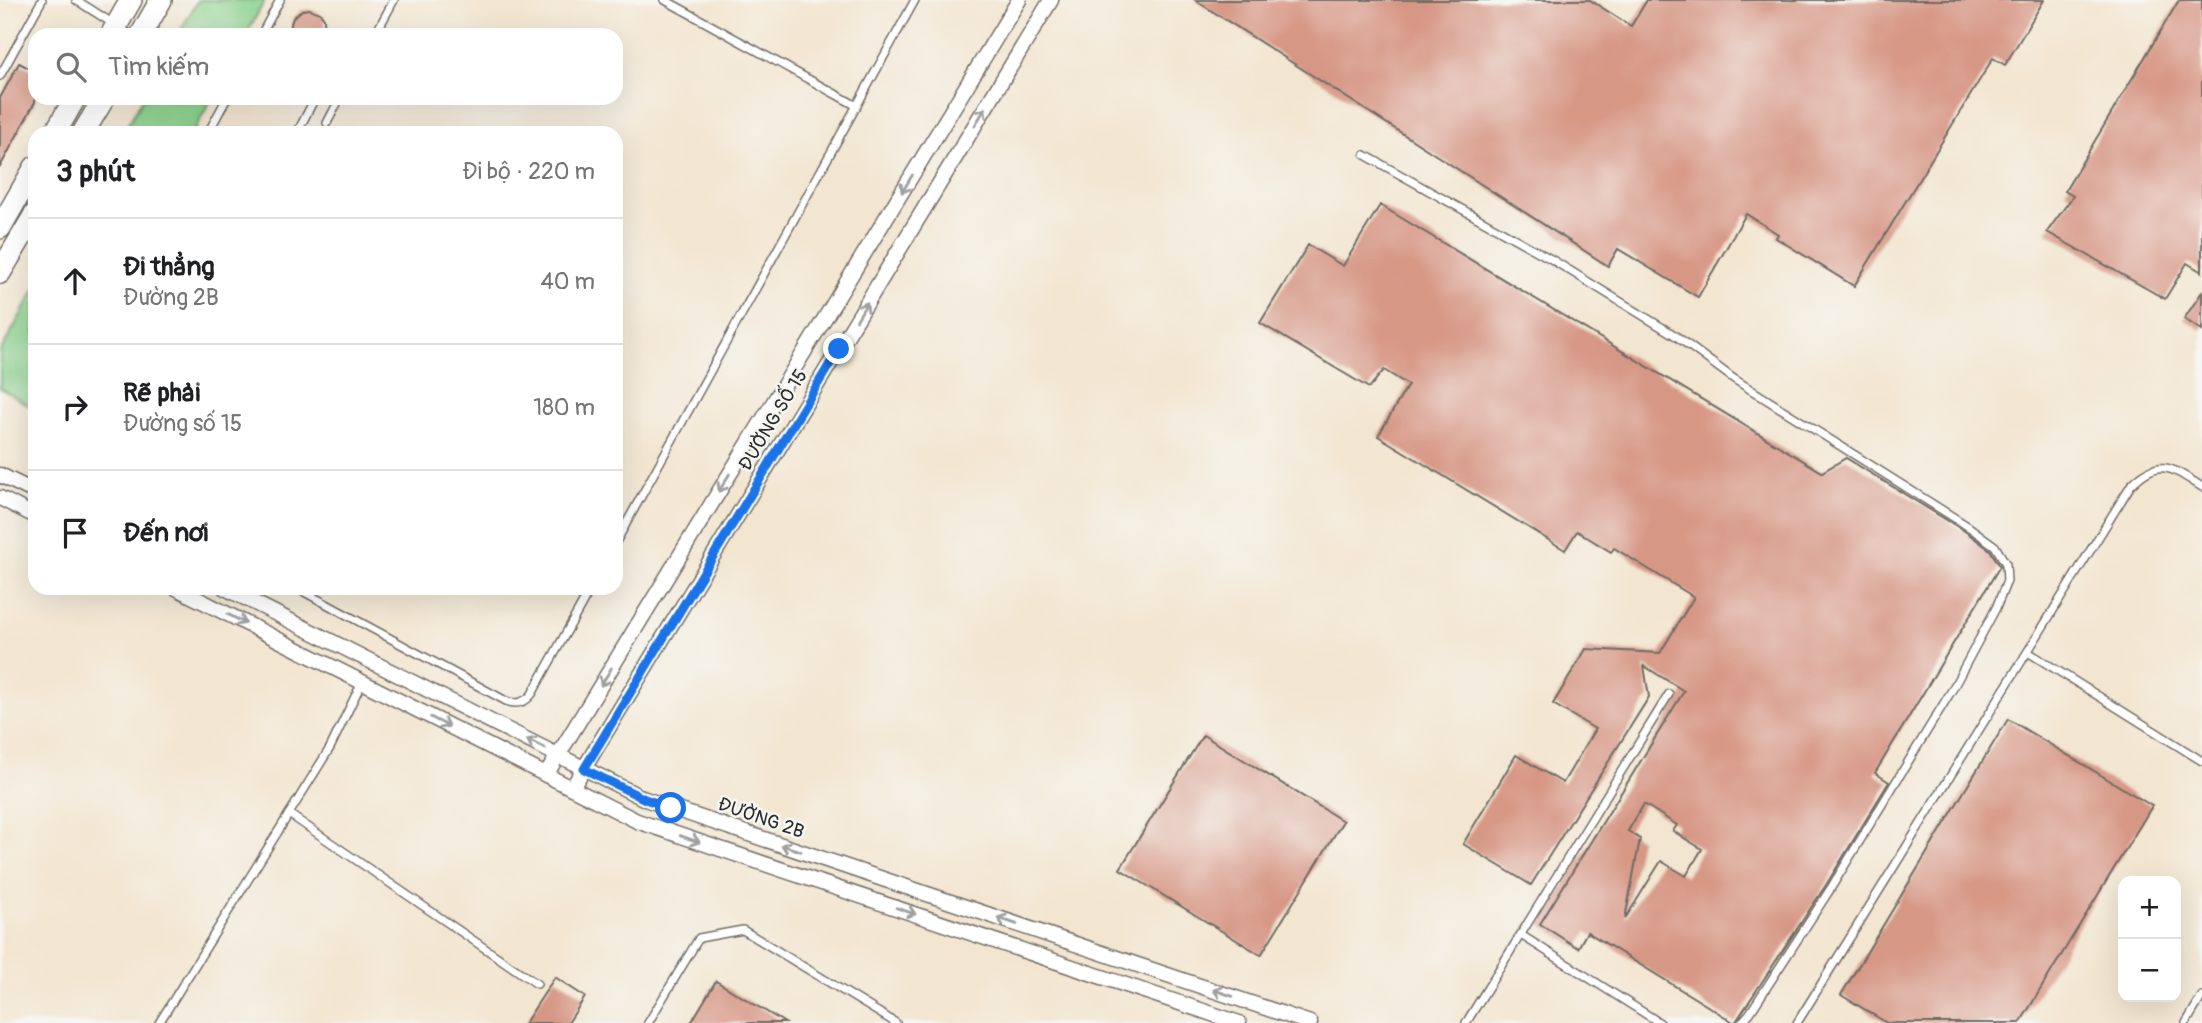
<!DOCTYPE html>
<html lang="vi">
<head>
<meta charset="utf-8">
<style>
	body { margin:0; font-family:Pangolin,sans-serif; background:#f6f6f6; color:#202124 }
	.controls { position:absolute; right:21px; bottom:21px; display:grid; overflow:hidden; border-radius:14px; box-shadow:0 7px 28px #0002 }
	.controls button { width:63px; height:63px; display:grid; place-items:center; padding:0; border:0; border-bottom:2px solid #e0e0e0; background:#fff; color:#202124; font:35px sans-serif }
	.stop { position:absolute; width:21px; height:21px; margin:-16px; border:5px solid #1a73e8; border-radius:50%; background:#fff }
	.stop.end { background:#1a73e8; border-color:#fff; box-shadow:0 2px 7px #0008 }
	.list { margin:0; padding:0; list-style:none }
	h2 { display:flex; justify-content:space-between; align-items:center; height:91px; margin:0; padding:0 28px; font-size:30px }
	h2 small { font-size:23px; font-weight:400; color:#757577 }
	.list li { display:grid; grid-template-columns:46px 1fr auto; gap:21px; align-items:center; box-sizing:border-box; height:126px; padding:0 28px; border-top:2px solid #e0e0e0 }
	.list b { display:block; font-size:26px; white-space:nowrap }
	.list p { margin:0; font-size:23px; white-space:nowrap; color:#757577 }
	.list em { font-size:23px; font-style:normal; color:#757577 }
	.icon { flex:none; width:38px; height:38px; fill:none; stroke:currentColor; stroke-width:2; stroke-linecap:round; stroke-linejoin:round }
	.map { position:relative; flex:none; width:2202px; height:1023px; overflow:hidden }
	.search { position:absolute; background:#fff; box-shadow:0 7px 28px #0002; left:28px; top:28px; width:595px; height:77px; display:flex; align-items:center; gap:18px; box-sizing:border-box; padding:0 24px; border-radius:21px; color:#757577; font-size:26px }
	.panel { position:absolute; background:#fff; box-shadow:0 7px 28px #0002; left:28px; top:126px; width:595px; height:469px; border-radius:21px }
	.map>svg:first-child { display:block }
</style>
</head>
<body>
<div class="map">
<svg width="2202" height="1023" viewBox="0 0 2202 1023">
	<rect width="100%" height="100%" fill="#f6f6f2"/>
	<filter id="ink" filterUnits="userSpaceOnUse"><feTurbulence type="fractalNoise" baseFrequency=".0143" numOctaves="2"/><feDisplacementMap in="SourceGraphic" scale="14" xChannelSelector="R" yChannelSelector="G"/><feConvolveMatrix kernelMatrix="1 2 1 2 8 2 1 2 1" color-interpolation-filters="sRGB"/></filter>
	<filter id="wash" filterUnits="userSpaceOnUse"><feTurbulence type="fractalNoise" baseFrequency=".00686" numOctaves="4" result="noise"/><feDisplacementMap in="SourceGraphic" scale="28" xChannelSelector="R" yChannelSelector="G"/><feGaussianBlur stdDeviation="1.57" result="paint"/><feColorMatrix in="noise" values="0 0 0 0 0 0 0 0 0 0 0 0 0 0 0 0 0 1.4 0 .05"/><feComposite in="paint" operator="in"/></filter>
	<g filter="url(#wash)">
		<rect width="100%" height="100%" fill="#f3e6d1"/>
		<g fill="#8cd28d" stroke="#5c7e5c" stroke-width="2">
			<path d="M 198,0 L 265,0 L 246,35 L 178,35 Z"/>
			<path d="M 143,98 L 212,98 L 193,133 L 123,133 Z"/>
			<path d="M 35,290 L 35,409 L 0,388 L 0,352 Z"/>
		</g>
		<g id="blocks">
			<g fill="#d79785" fill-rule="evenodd">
				<path d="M 1195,0 L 1590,0 L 1631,26 L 1647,0 L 2044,0 L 2005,65 L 1993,58 L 1854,286 L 1776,238 L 1778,234 L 1746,214 L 1698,297 L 1618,249 L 1608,266 Z"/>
				<path d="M 2179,0 L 2202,0 L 2202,272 L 2187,263 L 2165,299 L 2047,232 L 2073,196 L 2065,191 Z"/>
				<path d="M 309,9 L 320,13 L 324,18 L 325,35 L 291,35 L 291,24 L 293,18 L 302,10 Z"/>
				<path d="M 19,63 L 35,71 L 35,102 L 0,167 L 0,98 Z"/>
				<path d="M 1380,205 L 1822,472 L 1846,458 L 1966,532 L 1990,550 L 2000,566 L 1875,773 L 1889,782 L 1826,885 L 1735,1023 L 1587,932 L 1578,948 L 1540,924 L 1684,691 L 1644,666 L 1649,697 L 1531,885 L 1463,844 L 1516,755 L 1563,783 L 1595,729 L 1553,704 L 1586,649 L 1660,653 L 1694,597 L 1614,548 L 1611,552 L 1577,531 L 1565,550 L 1378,436 L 1408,385 L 1384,370 L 1369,388 L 1260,323 L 1308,245 L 1343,266 ZM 1644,804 L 1677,825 L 1673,831 L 1702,849 L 1686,876 L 1661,861 L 1625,919 L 1640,839 L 1628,831 Z"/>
				<path d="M 2202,292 L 2202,330 L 2184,319 Z"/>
				<path d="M 2008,719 L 2152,806 L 2020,1023 L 1887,1023 L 1841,995 Z"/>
				<path d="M 1203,735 L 1343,821 L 1261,955 L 1120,869 Z"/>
				<path d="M 555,977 L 585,997 L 568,1023 L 525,1023 Z"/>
				<path d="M 716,981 L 785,1023 L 691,1023 Z"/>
			</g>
		</g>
	</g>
	<g filter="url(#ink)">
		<use href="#blocks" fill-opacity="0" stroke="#716c65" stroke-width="2"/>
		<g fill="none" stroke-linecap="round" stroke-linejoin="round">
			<defs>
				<g id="lane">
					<path d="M 76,0 L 131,35"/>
					<path d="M 665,0 L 857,106"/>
					<path d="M 261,35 L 280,0"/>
					<path d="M 375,35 L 394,0"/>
					<path d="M 0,76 L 42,0"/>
					<path d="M 327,123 L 340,98"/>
					<path d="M 208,133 L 227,98"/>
					<path d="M 297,133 L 315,98"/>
					<path d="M 1365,155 L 1551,259 L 1676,336 L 1734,379 L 1969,527 L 1995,546 L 2006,564 L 2007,581 L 1996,608 L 1952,690 L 1831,888 L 1750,1013 L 1741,1023"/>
					<path d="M 616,542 L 915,0"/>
					<path d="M 297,588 L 506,701 C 516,705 525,703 532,694 L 591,588"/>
					<path d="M 2028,652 L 2202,761"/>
					<path d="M 289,814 L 537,984"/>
					<path d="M 1521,935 L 1660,1023"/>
					<path d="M 159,1023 L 330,748 L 362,682"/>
					<path d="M 648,1023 L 699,938 L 743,930 L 896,1023"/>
					<path d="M 1466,1023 L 1669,694"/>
					<path d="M 1797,1023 L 2131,485 C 2159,456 2172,468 2202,487"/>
					<path d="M 2186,1023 L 2202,996"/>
				</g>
				<g id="street">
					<path d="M 0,475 L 35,492"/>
					<path d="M 0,498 L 35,516"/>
					<path d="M 176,588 L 637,821 L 1239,1023"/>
					<path d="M 225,588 L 645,799 L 1310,1023"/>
					<path d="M 546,775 L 1019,0"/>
					<path d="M 572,788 L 1051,0"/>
				</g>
				<g id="secondary">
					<path d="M 111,35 L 131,0"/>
					<path d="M 141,35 L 161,0"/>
					<path d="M 55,133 L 75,98"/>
					<path d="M 83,133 L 104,98"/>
					<path d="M 0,228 L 35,167"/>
					<path d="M 0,273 L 35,214"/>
				</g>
			</defs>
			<use href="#lane" stroke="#716c65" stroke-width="10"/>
			<use href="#street" stroke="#716c65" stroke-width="17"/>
			<use href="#secondary" stroke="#716c65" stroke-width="24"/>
			<use href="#lane" stroke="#fff" stroke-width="7"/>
			<use href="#street" stroke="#fff" stroke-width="14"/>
			<use href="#secondary" stroke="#fff" stroke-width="21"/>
		</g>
		<defs><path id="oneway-shaft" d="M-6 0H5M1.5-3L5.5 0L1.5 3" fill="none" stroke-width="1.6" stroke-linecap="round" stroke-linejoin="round" transform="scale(1.75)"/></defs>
		<g stroke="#a0a0a0">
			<use href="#oneway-shaft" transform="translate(980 117) rotate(-59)"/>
			<use href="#oneway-shaft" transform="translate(907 184) rotate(121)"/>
			<use href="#oneway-shaft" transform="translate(862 311) rotate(-59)"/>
			<use href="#oneway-shaft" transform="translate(724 483) rotate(121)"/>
			<use href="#oneway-shaft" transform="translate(237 619) rotate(27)"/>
			<use href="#oneway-shaft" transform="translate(606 677) rotate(121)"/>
			<use href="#oneway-shaft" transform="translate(440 722) rotate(27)"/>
			<use href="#oneway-shaft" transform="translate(536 744) rotate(-153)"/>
			<use href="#oneway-shaft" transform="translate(690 839) rotate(19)"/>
			<use href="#oneway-shaft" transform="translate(791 848) rotate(-161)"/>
			<use href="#oneway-shaft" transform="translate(906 911) rotate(19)"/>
			<use href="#oneway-shaft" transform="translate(1007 921) rotate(-161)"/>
			<use href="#oneway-shaft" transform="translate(1223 993) rotate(-161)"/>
		</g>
	</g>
	<g fill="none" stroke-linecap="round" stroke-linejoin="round" filter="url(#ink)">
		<path stroke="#1a73e8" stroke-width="9" d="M 671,808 L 645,799 L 584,769 L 839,349"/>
	</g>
	<g text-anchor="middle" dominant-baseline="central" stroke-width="5" stroke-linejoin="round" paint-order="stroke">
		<g font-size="19" fill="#2b2b2b" stroke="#f6f6f2">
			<text transform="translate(773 420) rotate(-59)">ĐƯỜNG SỐ 15</text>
			<text transform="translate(761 818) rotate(19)">ĐƯỜNG 2B</text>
		</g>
	</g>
</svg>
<div class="controls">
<button>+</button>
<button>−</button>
</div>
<div class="stop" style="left:671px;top:808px"></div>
<div class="stop end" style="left:839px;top:349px"></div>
<div class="search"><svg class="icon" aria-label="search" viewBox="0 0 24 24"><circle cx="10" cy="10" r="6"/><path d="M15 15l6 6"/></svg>Tìm kiếm</div>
<section class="panel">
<h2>3 phút<small>Đi bộ · 220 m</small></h2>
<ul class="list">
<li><svg class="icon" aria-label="ahead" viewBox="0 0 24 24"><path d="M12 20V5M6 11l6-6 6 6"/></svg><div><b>Đi thẳng</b><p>Đường 2B</p></div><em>40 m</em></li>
<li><svg class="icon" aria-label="right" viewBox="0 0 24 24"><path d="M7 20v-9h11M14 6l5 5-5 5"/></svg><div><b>Rẽ phải</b><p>Đường số 15</p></div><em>180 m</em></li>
<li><svg class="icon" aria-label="arrive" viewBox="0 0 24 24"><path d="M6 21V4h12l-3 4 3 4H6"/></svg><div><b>Đến nơi</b></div></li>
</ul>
</section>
</div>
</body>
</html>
